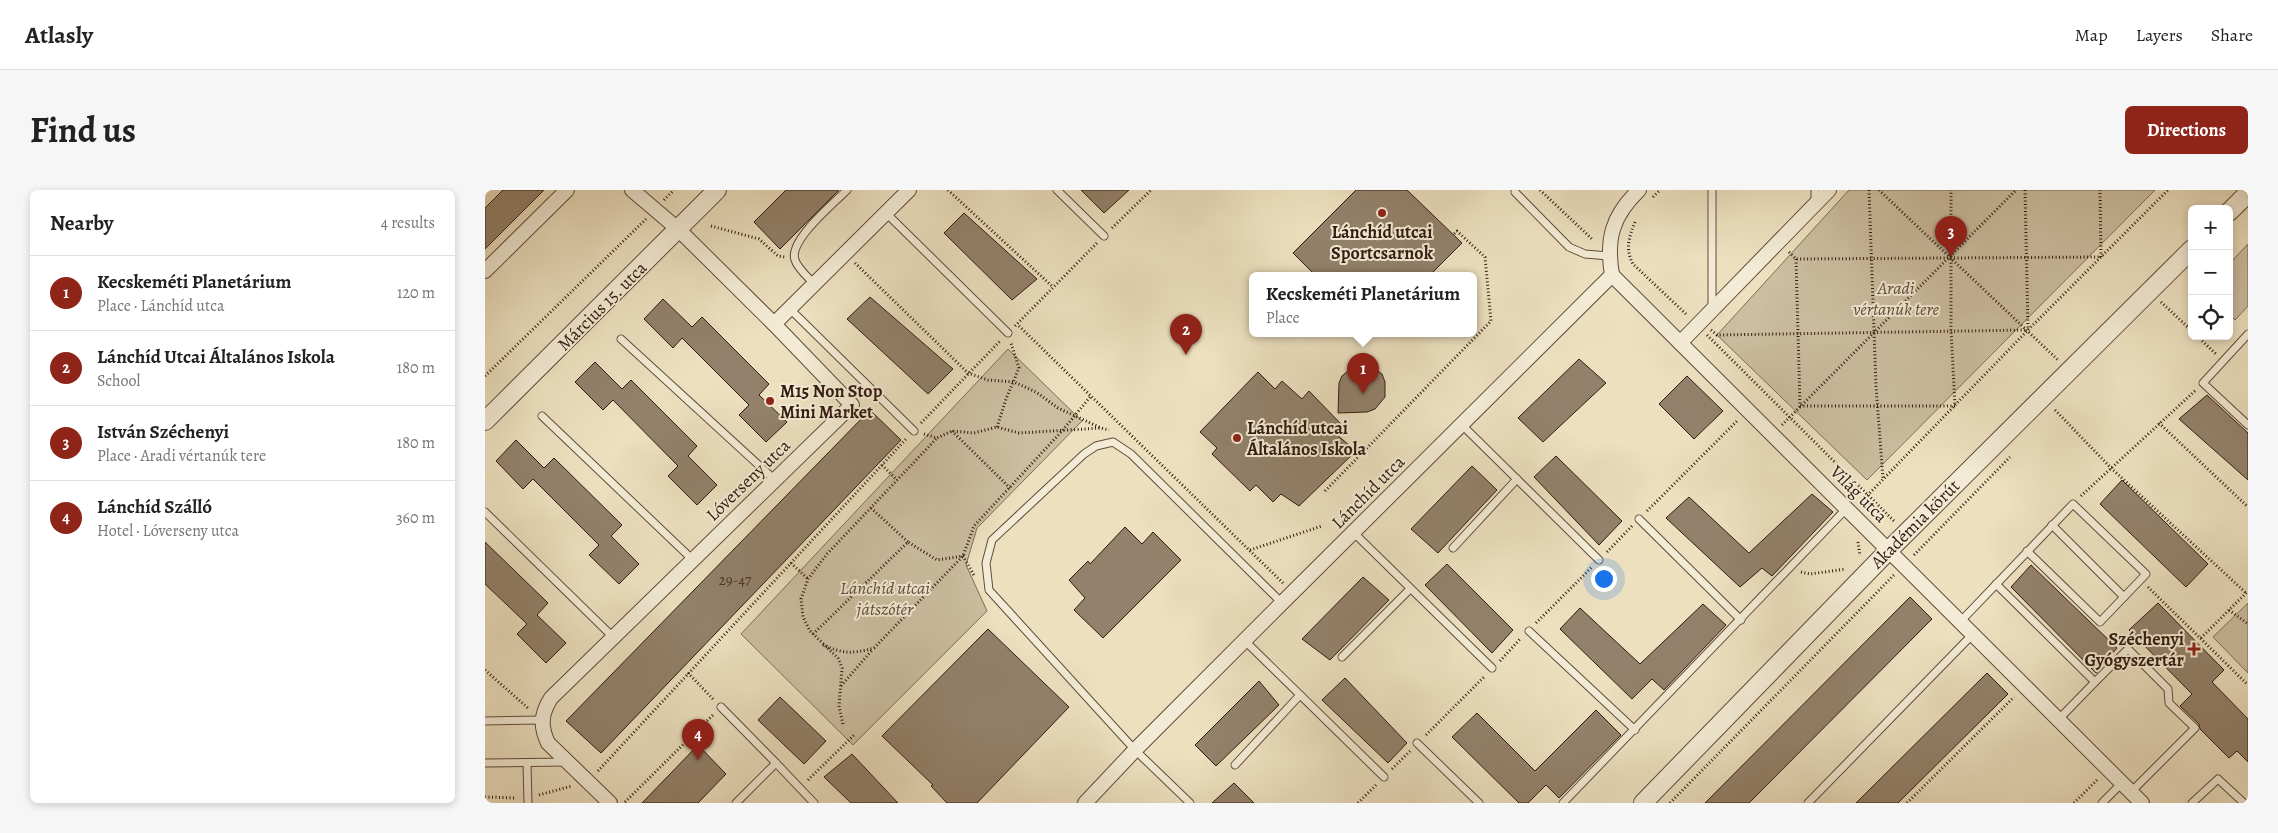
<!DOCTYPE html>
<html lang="en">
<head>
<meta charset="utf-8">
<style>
	body { margin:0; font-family:Alegreya,serif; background:#f6f6f6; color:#222 }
	.controls { position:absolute; right:15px; top:15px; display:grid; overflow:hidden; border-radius:8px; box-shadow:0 2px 8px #0003 }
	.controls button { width:45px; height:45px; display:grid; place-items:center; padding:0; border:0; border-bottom:1px solid #e0e0e0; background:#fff; color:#222; font:25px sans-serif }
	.you { position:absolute; left:1118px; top:388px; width:18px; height:18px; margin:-12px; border:4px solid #fff; border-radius:50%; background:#1a73e8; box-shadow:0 0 0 8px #1a73e833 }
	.badge { display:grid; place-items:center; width:32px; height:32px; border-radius:50%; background:#8f2418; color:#fff; font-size:16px; font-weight:700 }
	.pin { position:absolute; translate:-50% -41px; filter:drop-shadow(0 1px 2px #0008) }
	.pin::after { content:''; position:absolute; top:26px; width:18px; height:15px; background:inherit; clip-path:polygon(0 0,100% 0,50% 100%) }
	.popup { position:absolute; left:764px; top:82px; width:228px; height:65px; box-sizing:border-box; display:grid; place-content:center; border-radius:8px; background:#fff; filter:drop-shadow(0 1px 4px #0005); font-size:16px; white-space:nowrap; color:#767676 }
	.popup b { font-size:19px; color:#222 }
	.popup::after { content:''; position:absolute; left:50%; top:100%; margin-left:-10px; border:10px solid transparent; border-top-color:#fff }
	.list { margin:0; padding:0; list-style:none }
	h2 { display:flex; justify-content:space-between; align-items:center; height:65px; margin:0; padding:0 20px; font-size:21px }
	h2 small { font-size:16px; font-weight:400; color:#767676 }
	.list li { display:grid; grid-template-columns:32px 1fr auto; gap:15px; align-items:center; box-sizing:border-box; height:75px; padding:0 20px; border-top:1px solid #e0e0e0 }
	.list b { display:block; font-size:19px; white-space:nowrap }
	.list p { margin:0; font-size:16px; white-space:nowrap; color:#767676 }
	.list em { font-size:16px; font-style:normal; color:#767676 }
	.icon { flex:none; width:28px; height:28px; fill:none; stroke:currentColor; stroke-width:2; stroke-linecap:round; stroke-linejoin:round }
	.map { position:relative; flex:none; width:1763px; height:613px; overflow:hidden; border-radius:8px }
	header { display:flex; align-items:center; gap:30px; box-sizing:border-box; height:70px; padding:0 25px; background:#fff; border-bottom:1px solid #e0e0e0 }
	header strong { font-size:24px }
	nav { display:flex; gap:28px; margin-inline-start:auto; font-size:18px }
	.intro { display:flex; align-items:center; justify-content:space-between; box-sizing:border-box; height:120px; padding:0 30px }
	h1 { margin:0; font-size:35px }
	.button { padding:12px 22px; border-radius:8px; background:#8f2418; color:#fff; font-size:18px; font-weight:700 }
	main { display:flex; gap:30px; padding:0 30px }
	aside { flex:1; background:#fff; border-radius:8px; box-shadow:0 2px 8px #0003 }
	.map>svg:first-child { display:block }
</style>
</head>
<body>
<header>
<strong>Atlasly</strong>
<nav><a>Map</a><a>Layers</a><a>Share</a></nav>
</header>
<div class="intro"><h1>Find us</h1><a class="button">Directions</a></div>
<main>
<aside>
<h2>Nearby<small>4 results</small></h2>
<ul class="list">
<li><span class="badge">1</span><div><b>Kecskeméti Planetárium</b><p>Place · Lánchíd utca</p></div><em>120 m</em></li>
<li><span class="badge">2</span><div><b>Lánchíd Utcai Általános Iskola</b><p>School</p></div><em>180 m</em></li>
<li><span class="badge">3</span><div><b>István Széchenyi</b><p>Place · Aradi vértanúk tere</p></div><em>180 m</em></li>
<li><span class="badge">4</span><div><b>Lánchíd Szálló</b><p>Hotel · Lóverseny utca</p></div><em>360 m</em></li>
</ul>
</aside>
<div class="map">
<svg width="1763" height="613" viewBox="0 0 1763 613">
	<rect width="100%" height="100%" fill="#ece0bf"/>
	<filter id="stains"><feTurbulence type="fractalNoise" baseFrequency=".004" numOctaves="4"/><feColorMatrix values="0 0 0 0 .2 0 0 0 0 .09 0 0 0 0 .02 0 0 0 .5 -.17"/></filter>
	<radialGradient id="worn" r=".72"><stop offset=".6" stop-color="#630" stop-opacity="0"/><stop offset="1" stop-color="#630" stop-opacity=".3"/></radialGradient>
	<g fill="#ccbea1" stroke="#7f6c58">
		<path d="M 1364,0 L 1670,0 L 1382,290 L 1232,145 Z"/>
		<path d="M 1763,54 L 1763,116 L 1750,130 L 1744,124 L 1744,74 Z"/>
		<path d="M 523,159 L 597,231 L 492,338 L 481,375 L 502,421 L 368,555 L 256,444 Z"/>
		<path d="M 1763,413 L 1763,483 L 1728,447 Z"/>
	</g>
	<g fill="#93816b" stroke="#321a10">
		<path d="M 18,0 L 59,0 L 0,59 L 0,18 Z"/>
		<path d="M 301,0 L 354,0 L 295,59 L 269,32 Z"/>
		<path d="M 596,0 L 644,0 L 619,23 Z"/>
		<path d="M 871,0 L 922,0 L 977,53 L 945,85 L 830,85 L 808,63 Z"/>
		<path d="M 479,23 L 552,89 L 527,110 L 459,43 Z"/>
		<path d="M 385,107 L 468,179 L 443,204 L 362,129 Z"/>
		<path d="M 178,109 L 207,137 L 217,127 L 284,194 L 274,205 L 302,232 L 281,252 L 254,225 L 264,215 L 197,148 L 188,158 L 159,129 Z"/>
		<path d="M 1094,169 L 1121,193 L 1058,252 L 1033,228 Z"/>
		<path d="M 110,172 L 137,199 L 146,190 L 212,256 L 203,266 L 232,295 L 212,315 L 183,286 L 193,276 L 128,210 L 118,220 L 90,192 Z"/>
		<path d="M 877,175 L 884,175 L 897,184 L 900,192 L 900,207 L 890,219 L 882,222 L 853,223 L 854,193 L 857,186 L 869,176 Z"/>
		<path d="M 773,182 L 790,199 L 797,191 L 817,209 L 824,201 L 858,236 L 851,244 L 871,261 L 814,316 L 796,304 L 788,312 L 771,295 L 765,301 L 727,264 L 732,258 L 715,242 Z"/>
		<path d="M 1202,186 L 1238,221 L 1209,249 L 1174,214 Z"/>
		<path d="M 1722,205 L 1763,243 L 1763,290 L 1694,229 Z"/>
		<path d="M 385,220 L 416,250 L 116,563 L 81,531 Z"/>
		<path d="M 31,250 L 59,278 L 69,268 L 137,335 L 126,346 L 154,374 L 134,394 L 104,365 L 114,355 L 48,289 L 38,299 L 11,271 Z"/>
		<path d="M 1071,266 L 1137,331 L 1114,355 L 1049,287 Z"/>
		<path d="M 987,276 L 1012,300 L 953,363 L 926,339 Z"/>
		<path d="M 1637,290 L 1723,374 L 1701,397 L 1615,314 Z"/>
		<path d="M 1327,304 L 1348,322 L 1287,386 L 1277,378 L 1255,397 L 1181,328 L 1204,307 L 1264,363 Z"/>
		<path d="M 640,337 L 657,354 L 668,342 L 696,370 L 618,448 L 589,420 L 600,408 L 584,390 L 603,371 L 605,374 Z"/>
		<path d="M 0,352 L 63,413 L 52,425 L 81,453 L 61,473 L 32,444 L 42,434 L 0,394 Z"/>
		<path d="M 962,374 L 1028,440 L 1007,463 L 940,395 Z"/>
		<path d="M 1546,375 L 1632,458 L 1611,483 L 1526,397 Z"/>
		<path d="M 878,387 L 904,410 L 845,470 L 817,449 Z"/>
		<path d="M 1425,407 L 1447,429 L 1264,613 L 1220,613 Z"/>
		<path d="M 1673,413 L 1739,480 L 1727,492 L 1763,529 L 1763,572 L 1752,561 L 1744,568 L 1715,539 L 1714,534 L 1695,516 L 1707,504 L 1644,440 Z"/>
		<path d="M 1218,414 L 1241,435 L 1179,500 L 1167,489 L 1147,509 L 1075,439 L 1095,418 L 1155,474 Z"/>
		<path d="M 503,439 L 584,517 L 492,613 L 462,613 L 446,596 L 448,595 L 397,546 Z"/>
		<path d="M 1502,483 L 1523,504 L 1413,613 L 1371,613 Z"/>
		<path d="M 860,488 L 922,553 L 903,573 L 837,510 Z"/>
		<path d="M 774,491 L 794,515 L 731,576 L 710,555 Z"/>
		<path d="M 295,507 L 341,551 L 319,574 L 273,530 Z"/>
		<path d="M 1111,520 L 1136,545 L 1074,608 L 1061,595 L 1043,613 L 1034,613 L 967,547 L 992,523 L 1050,581 Z"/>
		<path d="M 213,555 L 241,584 L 213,613 L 157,613 Z"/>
		<path d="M 367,564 L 413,613 L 366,613 L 339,587 Z"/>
		<path d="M 749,593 L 769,613 L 727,613 Z"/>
	</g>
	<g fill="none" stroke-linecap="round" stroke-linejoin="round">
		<defs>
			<g id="service">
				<path d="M 572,0 L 619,46"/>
				<path d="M 1227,0 L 1227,119"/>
				<path d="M 1330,0 L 1330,14"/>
				<path d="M 1030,2 L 1084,57 L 1100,64 L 1124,66"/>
				<path d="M 401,23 L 523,143"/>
				<path d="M 330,95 C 323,87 313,79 310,70 C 303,51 349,13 362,0"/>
				<path d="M 305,119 L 429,241"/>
				<path d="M 1763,144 L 1718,193 L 1763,235"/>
				<path d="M 136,149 L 290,290"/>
				<path d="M 57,226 L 208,370"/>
				<path d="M 977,235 L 1114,370"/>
				<path d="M 0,322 L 127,446"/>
				<path d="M 1154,329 L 1256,430"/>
				<path d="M 1567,335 L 1639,407"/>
				<path d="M 869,343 L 1007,478"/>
				<path d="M 968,358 L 1032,289"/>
				<path d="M 1511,394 L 1610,492 L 1643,459 L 1683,499 L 1684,513 L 1710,538 L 1646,602"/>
				<path d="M 1475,432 L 1588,314 L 1661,384 L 1615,432 L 1542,361"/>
				<path d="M 1044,441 L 1150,540"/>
				<path d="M 760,451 L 899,587"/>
				<path d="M 857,467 L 925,399"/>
				<path d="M 236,517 L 291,573"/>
				<path d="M 1574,529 L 1610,492"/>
				<path d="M 0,531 L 57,530"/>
				<path d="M 932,553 L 994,613"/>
				<path d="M 0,573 L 82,572"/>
				<path d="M 42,573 L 43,613"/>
				<path d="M 750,575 L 815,505"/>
				<path d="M 251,613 L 291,573 L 329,613"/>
				<path d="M 705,613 L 650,560 L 504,400 L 501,373 L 507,350 L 599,264 L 611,256 L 628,252 L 646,264 L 797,413"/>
				<path d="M 1078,613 L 1362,318"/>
				<path d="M 1323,613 L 1488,444"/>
				<path d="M 1617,613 L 1637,593"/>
				<path d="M 1707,613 L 1733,589 L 1759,613"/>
			</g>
			<g id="minor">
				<path d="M 147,0 L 194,40 L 289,134"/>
				<path d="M 0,81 L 82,0"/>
				<path d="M 1127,85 L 1657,613"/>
				<path d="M 1127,85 C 1121,49 1127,26 1154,0"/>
				<path d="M 1195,153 L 1344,0"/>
				<path d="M 125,613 L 63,553 C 55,536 56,524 66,508 L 367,215 L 289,134 L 424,0"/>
				<path d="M 600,613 L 650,560 L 797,413 L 1127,85"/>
			</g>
			<g id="tertiary">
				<path d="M 1744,22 L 1763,3"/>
				<path d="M 0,231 L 232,0"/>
				<path d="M 1158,613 L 1404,360 L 1707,59"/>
			</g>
		</defs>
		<use href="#service" stroke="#604c3c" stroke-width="9"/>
		<use href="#minor" stroke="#604c3c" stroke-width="16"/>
		<use href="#tertiary" stroke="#604c3c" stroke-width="20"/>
		<g stroke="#321a10" stroke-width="3" stroke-dasharray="1 2.5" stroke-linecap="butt">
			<path d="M 463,0 L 568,97"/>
			<path d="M 1055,0 L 1107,49"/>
			<path d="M 1384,0 L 1391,196 L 1398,289"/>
			<path d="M 1394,0 L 1573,170"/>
			<path d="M 1540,0 L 1543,139"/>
			<path d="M 1168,7 L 1175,0"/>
			<path d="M 179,10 L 189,0"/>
			<path d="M 1150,32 C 1144,47 1140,59 1148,74 L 1202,125"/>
			<path d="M 226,36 L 274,49 L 293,66 L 300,67"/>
			<path d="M 627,38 L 666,0"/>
			<path d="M 1304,62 L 1311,69 L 1616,67 L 1615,0"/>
			<path d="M 1311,69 L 1315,216 L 1470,216 L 1466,140 L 1466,0"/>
			<path d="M 370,73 L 483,183 L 503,190 L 529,192 L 551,202 L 573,218 L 616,238"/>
			<path d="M 1676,112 L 1707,141"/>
			<path d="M 530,136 L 612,53"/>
			<path d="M 534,136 L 798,393"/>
			<path d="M 1226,140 L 1232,145 L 1542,140"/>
			<path d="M 1222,145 L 1409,331"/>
			<path d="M 1712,146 L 1731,164"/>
			<path d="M 0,186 L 161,29"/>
			<path d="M 1570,220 L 1626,278 L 1761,403"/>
			<path d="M 436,233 L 515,151"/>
			<path d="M 1674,233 L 1763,317"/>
			<path d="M 1297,235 L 1531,0"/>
			<path d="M 512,237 L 521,209 L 534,178 L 526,153"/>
			<path d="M 467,241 L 525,298"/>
			<path d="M 439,244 L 452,248 L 467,241 L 489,243 L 512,237 L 534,243 L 616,238 L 624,240"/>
			<path d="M 397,275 L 412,290"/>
			<path d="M 840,301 L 1006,131 L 1000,67 L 972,41 L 968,45"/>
			<path d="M 1596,306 L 1711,200"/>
			<path d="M 1375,313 L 1543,140 L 1683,0"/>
			<path d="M 386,318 L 423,352"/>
			<path d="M 1162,321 L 1253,230"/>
			<path d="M 1373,352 L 1375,366"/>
			<path d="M 765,360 L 837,336"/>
			<path d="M 1122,362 L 1147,336"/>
			<path d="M 1429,365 L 1525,267"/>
			<path d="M 306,373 L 323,389"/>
			<path d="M 1316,382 L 1325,384 L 1361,379"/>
			<path d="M 1663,397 L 1763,495"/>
			<path d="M 1744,420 L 1763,434"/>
			<path d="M 1051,433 L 1107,377"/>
			<path d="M 328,444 L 423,352 L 452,370 L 478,366 L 490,387"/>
			<path d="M 1716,448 L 1763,401"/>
			<path d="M 338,455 C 359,464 367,464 389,458 L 478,366 L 489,336 L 577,241 L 606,206"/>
			<path d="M 1015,471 L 1036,448"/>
			<path d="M 0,480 L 44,519"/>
			<path d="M 203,483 L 229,510"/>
			<path d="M 356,496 L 388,459"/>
			<path d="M 358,534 L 354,517 L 357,478 L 353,468 L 325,441 L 318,427 L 316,409 L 323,389 L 342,364 L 452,248"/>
			<path d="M 941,545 L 1000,486"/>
			<path d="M 907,579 L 926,560"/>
			<path d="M 113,581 L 422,248"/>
			<path d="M 323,590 L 369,545"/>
			<path d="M 54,605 L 87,596"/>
			<path d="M 0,607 L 31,608"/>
			<path d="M 140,612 L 228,525"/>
			<path d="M 873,613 L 892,594"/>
			<path d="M 1185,613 L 1409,385"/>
			<path d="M 1422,613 L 1529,507"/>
			<path d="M 1589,613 L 1613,589"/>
		</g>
		<use href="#service" stroke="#f3ebd5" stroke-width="7"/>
		<use href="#minor" stroke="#f3ebd5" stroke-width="14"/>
		<use href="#tertiary" stroke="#f3ebd5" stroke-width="18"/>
	</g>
	<g fill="#8f2418" stroke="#f3ebd5" stroke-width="2">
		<circle cx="897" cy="23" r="5"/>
		<circle cx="285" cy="211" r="5"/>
		<circle cx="752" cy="248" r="5"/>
		<path d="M1706.5 451.5h5v5h5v5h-5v5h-5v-5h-5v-5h5z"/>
	</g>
	<g text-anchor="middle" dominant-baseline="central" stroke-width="4" stroke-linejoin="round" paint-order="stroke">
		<g font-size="15" fill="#4a3427">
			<text x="250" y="390">29-47</text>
		</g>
		<g font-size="18" font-weight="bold" fill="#321a10" stroke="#f3ebd5" text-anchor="start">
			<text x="897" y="42" text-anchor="middle">Lánchíd utcai<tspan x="897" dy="21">Sportcsarnok</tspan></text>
			<text x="295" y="201">M15 Non Stop<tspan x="295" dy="21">Mini Market</tspan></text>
			<text x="762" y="238">Lánchíd utcai<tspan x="762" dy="21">Általános Iskola</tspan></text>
			<text x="1699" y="449" text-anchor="end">Széchenyi<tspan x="1699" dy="21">Gyógyszertár</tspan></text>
		</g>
		<g font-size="18" font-style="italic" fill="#604b3c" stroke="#f3ebd5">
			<text x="1411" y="98">Aradi<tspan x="1411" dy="21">vértanúk tere</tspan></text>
			<text x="400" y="398">Lánchíd utcai<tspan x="400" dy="21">játszótér</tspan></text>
		</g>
		<g font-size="18" fill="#321a10" stroke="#f3ebd5">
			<text transform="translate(117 116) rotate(-45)">Március 15. utca</text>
			<text transform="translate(263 290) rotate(-44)">Lóverseny utca</text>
			<text transform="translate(883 302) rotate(-45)">Lánchíd utca</text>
			<text transform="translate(1374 304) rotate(45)">Világ utca</text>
			<text transform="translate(1430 334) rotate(-45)">Akadémia körút</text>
		</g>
	</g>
	<rect width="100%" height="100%" filter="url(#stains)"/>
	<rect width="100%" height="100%" fill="url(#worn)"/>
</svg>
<div class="controls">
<button>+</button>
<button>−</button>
<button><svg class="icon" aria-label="locate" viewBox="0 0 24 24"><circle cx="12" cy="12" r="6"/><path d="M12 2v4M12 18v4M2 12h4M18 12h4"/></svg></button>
</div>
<div class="you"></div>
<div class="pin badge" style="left:878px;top:204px">1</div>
<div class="popup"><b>Kecskeméti Planetárium</b>Place</div>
<div class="pin badge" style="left:701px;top:165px">2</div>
<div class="pin badge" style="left:1466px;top:67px">3</div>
<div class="pin badge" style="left:213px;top:570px">4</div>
</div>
</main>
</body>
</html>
